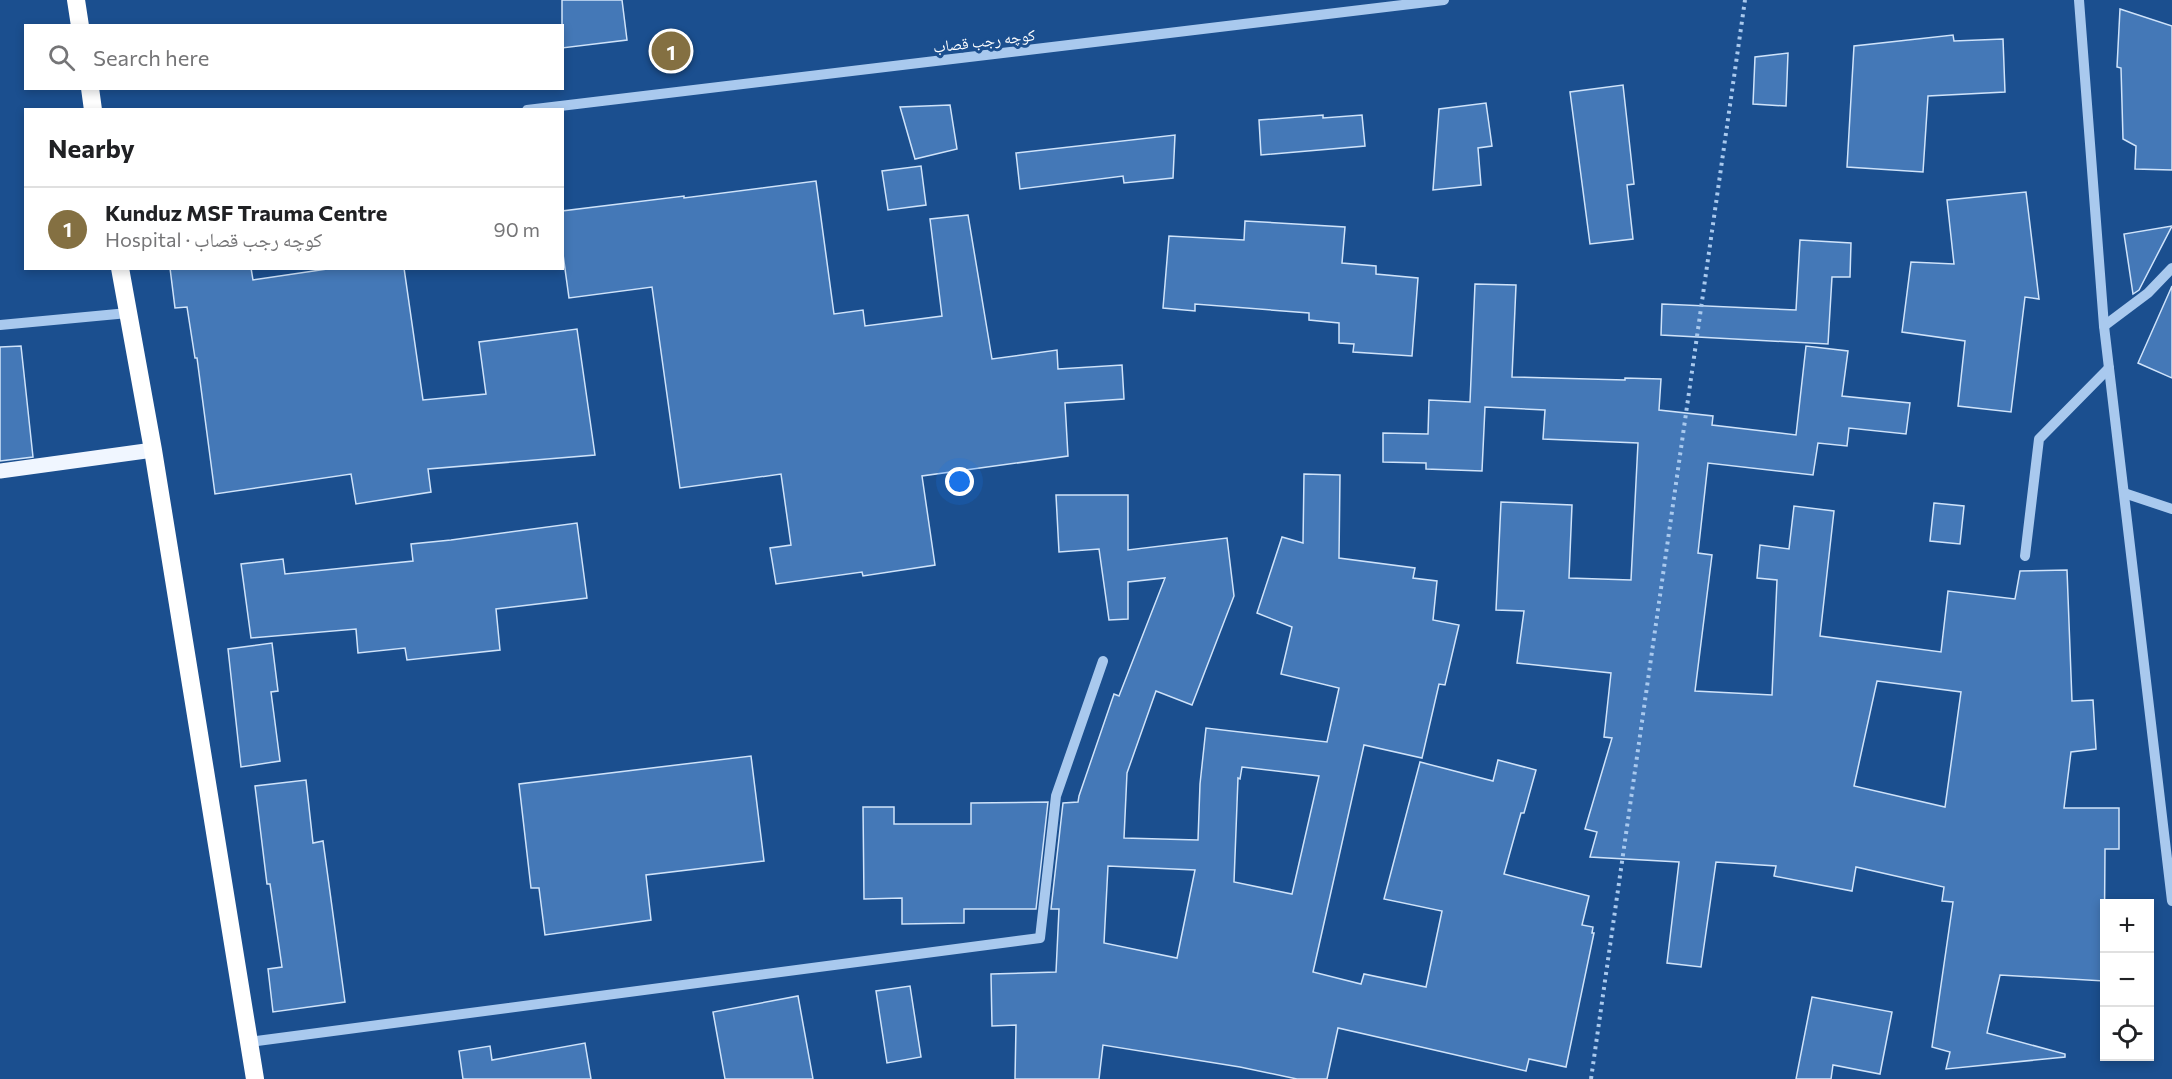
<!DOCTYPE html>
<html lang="en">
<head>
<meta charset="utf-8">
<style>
	body { margin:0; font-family:Commissioner,"Noto Naskh Arabic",sans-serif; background:#f6f6f6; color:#202124 }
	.controls { position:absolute; right:18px; bottom:18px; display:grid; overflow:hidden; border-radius:0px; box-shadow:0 3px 9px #0003 }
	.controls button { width:54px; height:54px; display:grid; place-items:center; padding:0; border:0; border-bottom:2px solid #e0e0e0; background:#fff; color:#202124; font:30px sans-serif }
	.you { position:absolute; left:960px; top:482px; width:21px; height:21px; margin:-15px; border:4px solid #fff; border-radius:50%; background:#1a73e8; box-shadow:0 0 0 9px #1a73e833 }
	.badge { display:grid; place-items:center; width:39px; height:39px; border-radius:50%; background:#847042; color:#fff; font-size:20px; font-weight:700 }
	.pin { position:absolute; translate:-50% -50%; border:3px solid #fff; box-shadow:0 2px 6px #0006 }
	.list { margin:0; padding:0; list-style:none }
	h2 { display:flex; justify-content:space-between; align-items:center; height:78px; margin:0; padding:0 24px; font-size:26px }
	h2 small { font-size:20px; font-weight:400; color:#757577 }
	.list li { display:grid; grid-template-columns:39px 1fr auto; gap:18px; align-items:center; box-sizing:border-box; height:84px; padding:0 24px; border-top:2px solid #e0e0e0 }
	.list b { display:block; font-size:22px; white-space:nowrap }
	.list p { margin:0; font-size:20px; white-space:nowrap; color:#757577 }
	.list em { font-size:20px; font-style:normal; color:#757577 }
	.icon { flex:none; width:33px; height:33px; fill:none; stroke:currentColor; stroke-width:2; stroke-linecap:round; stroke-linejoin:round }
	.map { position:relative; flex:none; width:2172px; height:1079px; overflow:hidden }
	.search { position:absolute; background:#fff; box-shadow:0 3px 9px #0003; left:24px; top:24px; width:540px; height:66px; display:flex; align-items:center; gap:15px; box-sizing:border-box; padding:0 21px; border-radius:0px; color:#757577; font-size:22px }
	.panel { position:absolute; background:#fff; box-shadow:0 3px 9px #0003; left:24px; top:108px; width:540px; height:162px; border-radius:0px }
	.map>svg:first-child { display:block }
</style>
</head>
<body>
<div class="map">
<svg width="2172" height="1079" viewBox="0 0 2172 1079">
	<rect width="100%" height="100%" fill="#1b4f8f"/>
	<g fill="#4478b7" stroke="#cfe3fa" stroke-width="1.5" fill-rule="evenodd">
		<path d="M 562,0 L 622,0 L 627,40 L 562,48 Z"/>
		<path d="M 2120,9 L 2172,26 L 2172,170 L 2135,169 L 2136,146 L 2123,139 L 2121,68 L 2117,67 Z"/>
		<path d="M 1953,35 L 1954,41 L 2003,39 L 2005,92 L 1928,96 L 1923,172 L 1847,167 L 1854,46 Z"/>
		<path d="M 1788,53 L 1786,106 L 1753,104 L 1755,57 Z"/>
		<path d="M 1623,85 L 1634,184 L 1627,185 L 1633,239 L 1590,244 L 1570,92 Z"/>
		<path d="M 1486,103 L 1492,146 L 1478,148 L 1481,185 L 1433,190 L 1439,109 Z"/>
		<path d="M 950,105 L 957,149 L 915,159 L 900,107 Z"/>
		<path d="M 1323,115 L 1323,118 L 1362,115 L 1365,146 L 1261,155 L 1259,120 Z"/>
		<path d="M 1175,135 L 1173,178 L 1124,183 L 1123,176 L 1020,189 L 1016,153 Z"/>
		<path d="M 921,166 L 926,205 L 888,210 L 882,171 Z"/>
		<path d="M 816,181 L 834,314 L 863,310 L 865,326 L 942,316 L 930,219 L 968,215 L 992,359 L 1057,350 L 1058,369 L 1122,365 L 1124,399 L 1065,403 L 1068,456 L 922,476 L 935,565 L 863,576 L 862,572 L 776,584 L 770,548 L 791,545 L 781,474 L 680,488 L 652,287 L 569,298 L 562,247 L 562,211 L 684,196 L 684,198 Z"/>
		<path d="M 2026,192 L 2039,299 L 2025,297 L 2011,412 L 1958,406 L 1965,341 L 1902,332 L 1911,262 L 1954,264 L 1947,200 Z"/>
		<path d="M 1245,221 L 1345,227 L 1342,263 L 1376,266 L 1376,274 L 1418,278 L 1412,356 L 1353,352 L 1354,344 L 1339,343 L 1339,323 L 1309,320 L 1309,313 L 1195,304 L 1195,311 L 1163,308 L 1169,236 L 1244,240 Z"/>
		<path d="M 2172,226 L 2139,290 L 2133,294 L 2124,234 Z"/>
		<path d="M 1800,240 L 1851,243 L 1850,277 L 1832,277 L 1828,344 L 1661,335 L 1662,304 L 1796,310 Z"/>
		<path d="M 170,268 L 251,268 L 253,280 L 334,268 L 404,268 L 423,400 L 486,394 L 479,342 L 577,329 L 595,455 L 428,469 L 431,492 L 356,504 L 351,474 L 215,494 L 197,358 L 195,358 L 187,307 L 175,308 Z"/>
		<path d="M 1475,284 L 1516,285 L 1512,377 L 1625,380 L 1625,378 L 1661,379 L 1659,410 L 1713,416 L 1712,425 L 1796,435 L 1806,346 L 1848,351 L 1842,396 L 1910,403 L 1906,434 L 1849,428 L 1847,446 L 1818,443 L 1813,475 L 1708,463 L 1698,553 L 1712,555 L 1695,691 L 1772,695 L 1777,580 L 1757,578 L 1760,545 L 1789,549 L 1794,506 L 1834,511 L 1820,636 L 1941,652 L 1948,591 L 2015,599 L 2020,571 L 2067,570 L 2072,701 L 2093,700 L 2096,749 L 2071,752 L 2064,808 L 2119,808 L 2119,849 L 2105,849 L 2104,981 L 2000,975 L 1987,1033 L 2065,1054 L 2065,1057 L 1946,1069 L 1950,1052 L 1932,1047 L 1953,902 L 1942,901 L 1944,887 L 1856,867 L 1852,891 L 1774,876 L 1776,866 L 1716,862 L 1701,967 L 1667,963 L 1679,862 L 1590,857 L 1597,832 L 1585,829 L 1612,738 L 1604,737 L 1611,673 L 1517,663 L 1524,611 L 1496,610 L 1501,502 L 1572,505 L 1569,578 L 1631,580 L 1638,443 L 1543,439 L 1545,410 L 1485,407 L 1482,471 L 1426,469 L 1426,463 L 1383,462 L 1383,433 L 1428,434 L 1429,400 L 1470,402 ZM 1877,681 L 1961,692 L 1945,807 L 1854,786 Z"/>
		<path d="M 2172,286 L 2172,378 L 2138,363 Z"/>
		<path d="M 21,346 L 33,457 L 0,461 L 0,347 Z"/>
		<path d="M 1304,474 L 1340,475 L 1339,558 L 1415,568 L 1413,578 L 1437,581 L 1433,620 L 1459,625 L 1445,685 L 1439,684 L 1422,758 L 1364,745 L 1313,972 L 1361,984 L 1364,974 L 1426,987 L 1442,911 L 1384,899 L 1420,762 L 1493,781 L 1498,760 L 1536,770 L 1524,813 L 1521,813 L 1504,874 L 1589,896 L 1582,925 L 1593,927 L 1592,933 L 1594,933 L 1566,1067 L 1529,1059 L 1526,1071 L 1338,1028 L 1327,1079 L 1297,1079 L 1240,1067 L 1103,1045 L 1099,1079 L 1015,1079 L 1016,1025 L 992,1026 L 991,974 L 1056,972 L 1059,909 L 1051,909 L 1063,803 L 1078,802 L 1079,796 L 1114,694 L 1119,696 L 1165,578 L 1128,582 L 1128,619 L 1109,620 L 1099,549 L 1059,552 L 1056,495 L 1128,495 L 1128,550 L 1227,538 L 1234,596 L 1192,705 L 1156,691 L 1127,773 L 1124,838 L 1198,840 L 1200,784 L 1206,728 L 1327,742 L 1339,688 L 1281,674 L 1292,627 L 1257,613 L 1282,537 L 1303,543 ZM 1242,767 L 1319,776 L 1292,894 L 1234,882 L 1238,778 L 1240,779 ZM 1108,866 L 1195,870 L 1177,958 L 1104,943 Z"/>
		<path d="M 1934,503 L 1964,506 L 1960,544 L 1930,541 Z"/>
		<path d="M 577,523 L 587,598 L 496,609 L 500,650 L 407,660 L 405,648 L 358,653 L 356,629 L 251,638 L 241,564 L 283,559 L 285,574 L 413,561 L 411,544 L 451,540 Z"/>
		<path d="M 272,643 L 278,691 L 271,692 L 280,761 L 241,767 L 228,649 Z"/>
		<path d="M 751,756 L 764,861 L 646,875 L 651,920 L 545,935 L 539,888 L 531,888 L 519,784 Z"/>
		<path d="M 306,780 L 313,843 L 323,841 L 345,1002 L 273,1012 L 268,969 L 282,967 L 270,884 L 267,884 L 255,786 Z"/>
		<path d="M 1048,802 L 1036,909 L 964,909 L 964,923 L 902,924 L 902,898 L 864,899 L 863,807 L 894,807 L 894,824 L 971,824 L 971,803 Z"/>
		<path d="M 910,986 L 921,1057 L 887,1063 L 876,991 Z"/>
		<path d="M 798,996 L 813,1079 L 725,1079 L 713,1012 Z"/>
		<path d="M 1812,997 L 1892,1012 L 1880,1074 L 1833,1065 L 1831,1079 L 1796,1079 Z"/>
		<path d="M 585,1043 L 591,1079 L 463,1079 L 459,1051 L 490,1046 L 492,1060 Z"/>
	</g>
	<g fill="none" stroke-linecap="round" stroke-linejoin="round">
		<path stroke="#a9c9ee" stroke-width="4" stroke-dasharray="3 4.5" stroke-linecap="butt" d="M 1591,1079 L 1745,0"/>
		<g stroke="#a9c9ee" stroke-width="10">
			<path d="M 2079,0 L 2104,326 L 2172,901"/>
			<path d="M 527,110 L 1444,0"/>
			<path d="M 0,325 L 128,313"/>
			<path d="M 2104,326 L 2148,293 L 2172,268"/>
			<path d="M 2124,493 L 2172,509"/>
			<path d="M 2025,556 L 2039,439 L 2109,368"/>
			<path d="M 249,1042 L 1040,938 L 1056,796 L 1103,661"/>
		</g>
		<path stroke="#f0f6ff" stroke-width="15" d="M 0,471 L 153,450"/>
		<g stroke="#fff" stroke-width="18">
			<path d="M 76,0 L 80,26"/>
			<path d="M 90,88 L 93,110"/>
			<path d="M 120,268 L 153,450 L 255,1079"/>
		</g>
	</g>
	<g text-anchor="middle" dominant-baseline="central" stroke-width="6" stroke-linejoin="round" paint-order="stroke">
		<g font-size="16" fill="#fff" stroke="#1b4f8f">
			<text transform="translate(984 40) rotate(-7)">کوچه رجب قصاب</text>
		</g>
	</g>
</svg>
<div class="controls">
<button>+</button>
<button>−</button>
<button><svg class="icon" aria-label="locate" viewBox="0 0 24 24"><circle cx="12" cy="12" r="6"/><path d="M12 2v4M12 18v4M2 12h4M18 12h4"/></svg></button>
</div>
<div class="you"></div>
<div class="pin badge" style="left:671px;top:51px">1</div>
<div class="search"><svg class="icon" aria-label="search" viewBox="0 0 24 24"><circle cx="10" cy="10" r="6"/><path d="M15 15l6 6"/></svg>Search here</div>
<section class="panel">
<h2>Nearby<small></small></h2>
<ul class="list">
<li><span class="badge">1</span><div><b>Kunduz MSF Trauma Centre</b><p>Hospital · کوچه رجب قصاب</p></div><em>90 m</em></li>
</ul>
</section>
</div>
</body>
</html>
